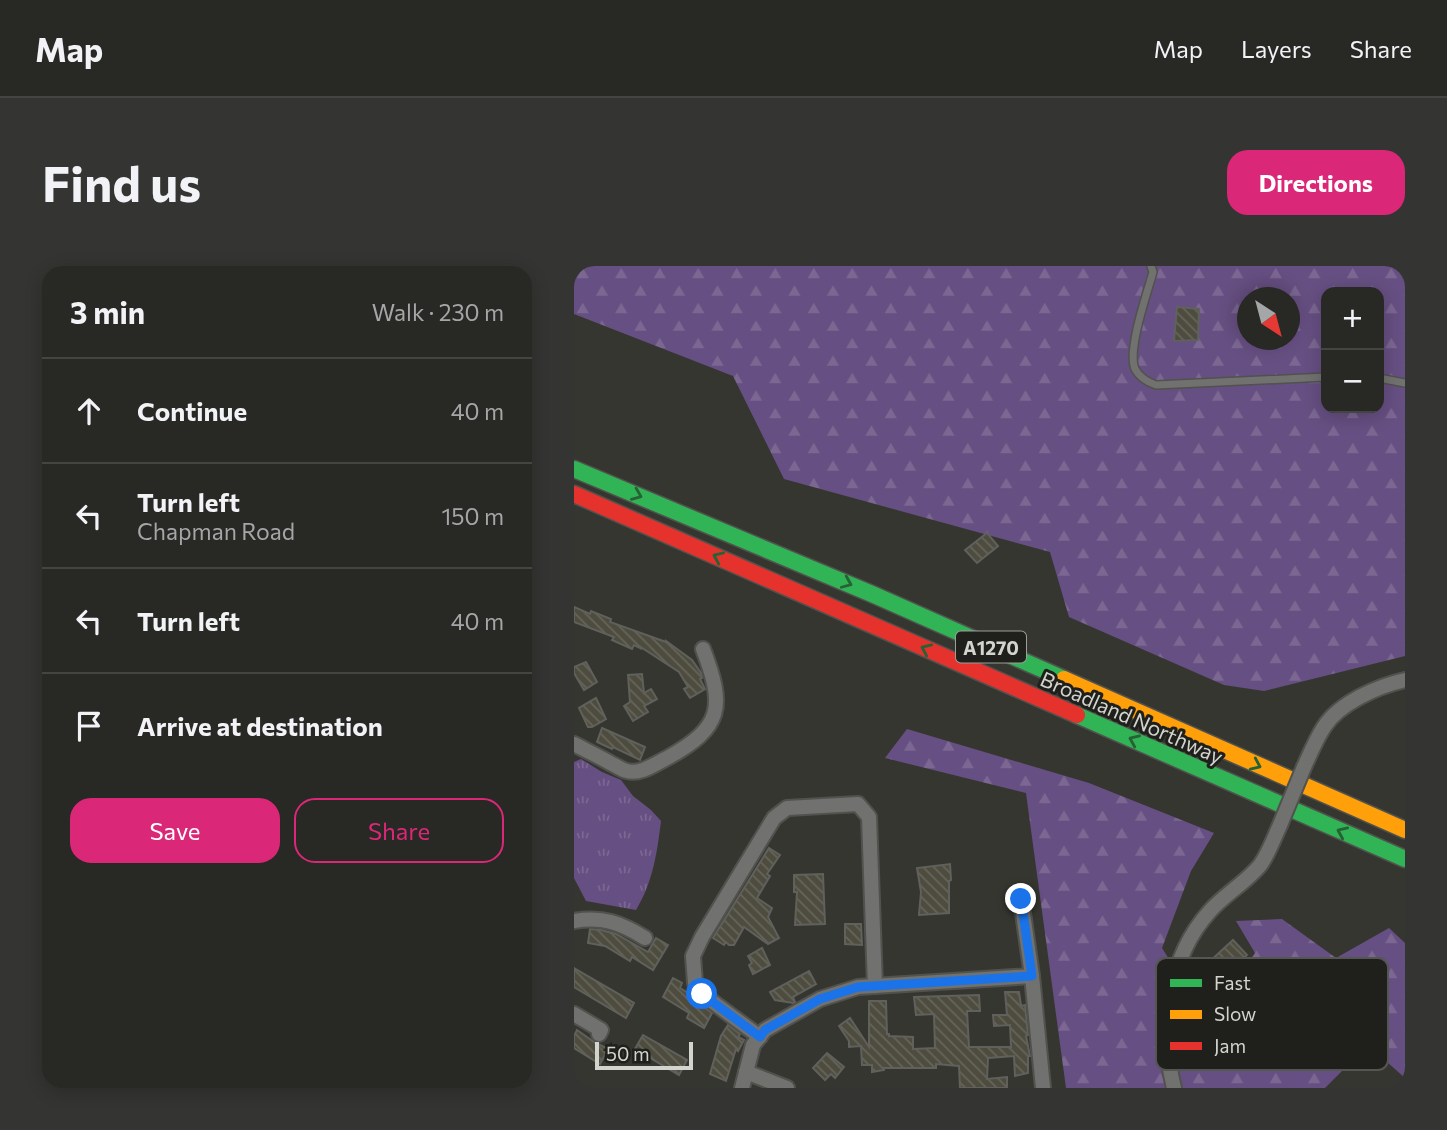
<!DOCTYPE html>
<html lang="en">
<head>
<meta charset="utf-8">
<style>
	body { margin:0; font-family:Commissioner,sans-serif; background:#343432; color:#f1f3f6 }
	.controls { position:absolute; right:21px; top:21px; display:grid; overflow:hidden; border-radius:14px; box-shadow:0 4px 18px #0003 }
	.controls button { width:63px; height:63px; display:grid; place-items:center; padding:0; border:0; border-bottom:2px solid #444442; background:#282825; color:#f1f3f6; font:35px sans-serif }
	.compass { position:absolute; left:663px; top:21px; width:63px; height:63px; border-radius:50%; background:#282825; box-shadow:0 4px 18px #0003; rotate:144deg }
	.scale { position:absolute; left:21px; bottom:18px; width:98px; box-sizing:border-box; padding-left:7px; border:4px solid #d3d4ce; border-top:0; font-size:19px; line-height:24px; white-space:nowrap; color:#d3d4ce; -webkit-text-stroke:5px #1f1f1b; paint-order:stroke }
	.stop { position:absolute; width:21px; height:21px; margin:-16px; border:5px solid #1a73e8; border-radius:50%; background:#fff }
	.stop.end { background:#1a73e8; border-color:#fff; box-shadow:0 2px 7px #0008 }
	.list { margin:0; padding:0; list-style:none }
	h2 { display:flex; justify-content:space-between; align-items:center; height:91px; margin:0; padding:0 28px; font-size:30px }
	h2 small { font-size:23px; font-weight:400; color:#a5a6a7 }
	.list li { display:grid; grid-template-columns:46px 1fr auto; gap:21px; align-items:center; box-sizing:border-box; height:105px; padding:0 28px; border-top:2px solid #444442 }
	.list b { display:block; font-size:26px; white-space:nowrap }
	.list p { margin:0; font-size:23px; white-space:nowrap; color:#a5a6a7 }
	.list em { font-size:23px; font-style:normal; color:#a5a6a7 }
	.actions { display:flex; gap:14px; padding:21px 28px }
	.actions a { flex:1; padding:16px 0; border:2px solid #db2777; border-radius:21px; text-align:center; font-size:24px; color:#db2777 }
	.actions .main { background:#db2777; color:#fff }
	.icon { flex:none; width:38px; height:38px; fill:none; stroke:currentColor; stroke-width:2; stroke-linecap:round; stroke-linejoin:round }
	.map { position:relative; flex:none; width:831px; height:822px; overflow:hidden; border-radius:21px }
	header { display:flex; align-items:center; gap:42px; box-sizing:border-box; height:98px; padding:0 35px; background:#282825; border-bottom:2px solid #444442 }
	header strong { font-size:33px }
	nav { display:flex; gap:38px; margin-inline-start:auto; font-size:24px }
	.intro { display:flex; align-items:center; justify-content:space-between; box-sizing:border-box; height:168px; padding:0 42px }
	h1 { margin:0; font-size:49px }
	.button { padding:18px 32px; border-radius:21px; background:#db2777; color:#fff; font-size:24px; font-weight:700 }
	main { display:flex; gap:42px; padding:0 42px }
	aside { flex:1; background:#282825; border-radius:21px; box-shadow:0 4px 18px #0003 }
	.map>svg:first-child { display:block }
</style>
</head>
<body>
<header>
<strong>Map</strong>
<nav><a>Map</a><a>Layers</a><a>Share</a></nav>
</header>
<div class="intro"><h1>Find us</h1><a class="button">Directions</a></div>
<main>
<aside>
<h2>3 min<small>Walk · 230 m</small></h2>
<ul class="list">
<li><svg class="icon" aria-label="ahead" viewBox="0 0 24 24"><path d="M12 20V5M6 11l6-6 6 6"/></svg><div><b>Continue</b></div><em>40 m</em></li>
<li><svg class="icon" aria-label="left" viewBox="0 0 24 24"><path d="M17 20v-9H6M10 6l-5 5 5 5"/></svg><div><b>Turn left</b><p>Chapman Road</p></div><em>150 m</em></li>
<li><svg class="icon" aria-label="left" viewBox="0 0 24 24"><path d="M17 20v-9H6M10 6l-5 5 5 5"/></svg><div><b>Turn left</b></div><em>40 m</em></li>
<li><svg class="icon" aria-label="arrive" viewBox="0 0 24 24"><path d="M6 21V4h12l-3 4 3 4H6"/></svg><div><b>Arrive at destination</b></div></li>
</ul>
<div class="actions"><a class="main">Save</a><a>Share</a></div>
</aside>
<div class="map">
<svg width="831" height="822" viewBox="0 0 831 822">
	<defs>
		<pattern id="grass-tufts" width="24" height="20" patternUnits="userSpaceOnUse" patternTransform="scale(1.75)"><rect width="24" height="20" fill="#664f82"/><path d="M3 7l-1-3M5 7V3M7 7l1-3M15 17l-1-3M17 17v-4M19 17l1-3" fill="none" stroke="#7b6792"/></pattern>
		<pattern id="forest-firs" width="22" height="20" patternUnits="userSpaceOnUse" patternTransform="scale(1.75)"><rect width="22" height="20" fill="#664f82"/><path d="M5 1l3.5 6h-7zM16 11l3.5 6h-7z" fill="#7b6792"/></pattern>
		<pattern id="building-back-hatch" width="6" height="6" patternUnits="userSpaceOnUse" patternTransform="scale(1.75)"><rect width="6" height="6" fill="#4d4c3e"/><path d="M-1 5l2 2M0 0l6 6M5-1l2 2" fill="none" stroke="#666559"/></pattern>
	</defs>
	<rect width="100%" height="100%" fill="#363631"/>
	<path fill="url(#grass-tufts)" d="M 7,493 L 28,506 L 47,514 L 59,530 L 77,544 L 87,555 C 83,587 79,616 62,644 L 12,635 L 0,612 L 0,496 Z"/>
	<g fill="url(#forest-firs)" fill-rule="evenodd">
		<path d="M 0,0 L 831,0 L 831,390 L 690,425 L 650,419 L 495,351 L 476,286 L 210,213 L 159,110 L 0,48 ZM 752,26 L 805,26 L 805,142 L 752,142 ZM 674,32 L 716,32 L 716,74 L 674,74 Z"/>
		<path d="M 333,463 L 515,517 L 640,567 L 617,605 L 588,682 L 613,722 L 642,740 L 681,687 L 662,655 L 708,653 L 762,692 L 815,662 L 831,677 L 831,812 L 794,779 L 751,822 L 492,822 L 452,527 L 311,492 Z"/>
	</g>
	<g fill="url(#building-back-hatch)" stroke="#60605c" stroke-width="2">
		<path d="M 603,41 L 625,43 L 624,74 L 600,75 Z"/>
		<path d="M 413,267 L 424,280 L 403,297 L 391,284 Z"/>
		<path d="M 0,341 L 16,348 L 17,345 L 37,353 L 36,356 L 92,376 L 92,375 L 118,394 L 127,407 L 128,412 L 126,413 L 131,423 L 116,432 L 110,423 L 114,421 L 105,406 L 65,380 L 66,382 L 60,379 L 58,383 L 38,374 L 40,371 L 0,356 Z"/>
		<path d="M 12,396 L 23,416 L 10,424 L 0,407 L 0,401 Z"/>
		<path d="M 68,408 L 70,427 L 77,423 L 83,433 L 70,440 L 74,446 L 59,455 L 50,440 L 56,436 L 54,409 Z"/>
		<path d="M 22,432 L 32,453 L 18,461 L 14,461 L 5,442 Z"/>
		<path d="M 28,462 L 71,481 L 66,494 L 39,481 L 38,483 L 23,476 Z"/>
		<path d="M 195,582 L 206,589 L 193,608 L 196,610 L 183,632 L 198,642 L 194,651 L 205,672 L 194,678 L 170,661 L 160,679 L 155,679 L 152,676 L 150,679 L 139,672 Z"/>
		<path d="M 376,598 L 377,614 L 375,615 L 375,647 L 345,649 L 347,626 L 343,602 Z"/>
		<path d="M 249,608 L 251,658 L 221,659 L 223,626 L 220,626 L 220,609 Z"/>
		<path d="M 271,658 L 287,658 L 288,679 L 271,678 Z"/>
		<path d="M 16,663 L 27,664 L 42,668 L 74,686 L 82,672 L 94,679 L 79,704 L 58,691 L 56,695 L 31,680 L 14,677 Z"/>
		<path d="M 659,674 L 673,689 L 635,724 L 621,709 Z"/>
		<path d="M 188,682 L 196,699 L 179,708 L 175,699 L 178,697 L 174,690 Z"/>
		<path d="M 0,702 L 60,737 L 52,752 L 0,721 Z"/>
		<path d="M 235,705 L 242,718 L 219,731 L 221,736 L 219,737 L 201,734 L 196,726 Z"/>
		<path d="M 99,712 L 108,717 L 106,722 L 117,729 L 122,735 L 138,747 L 130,762 L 113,752 L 115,747 L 89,731 Z"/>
		<path d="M 431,726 L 445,726 L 447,740 L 451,739 L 454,769 L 452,770 L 456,790 L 454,790 L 454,807 L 441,810 L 440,790 L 414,792 L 413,813 L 433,811 L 433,822 L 386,822 L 385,800 L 362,798 L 362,802 L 310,802 L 310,804 L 298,806 L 298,799 L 288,799 L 287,780 L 275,781 L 275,775 L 265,760 L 276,752 L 295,781 L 295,735 L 312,735 L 313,768 L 315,768 L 315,770 L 339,771 L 339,783 L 361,782 L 360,748 L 342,749 L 340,731 L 405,729 L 406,745 L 393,745 L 395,781 L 437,781 L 436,759 L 420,760 L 419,749 L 433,749 Z"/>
		<path d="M 154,759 L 166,768 L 164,771 L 170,774 L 164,785 L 162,783 L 152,815 L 136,808 L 147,770 Z"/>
		<path d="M 3,764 L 20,776 L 34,783 L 26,798 L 0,782 L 0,770 Z"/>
		<path d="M 69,769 L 113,794 L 105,809 L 61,783 Z"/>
		<path d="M 253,787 L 270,801 L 261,812 L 257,808 L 251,814 L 239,802 Z"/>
	</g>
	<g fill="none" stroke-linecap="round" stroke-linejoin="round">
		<defs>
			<g id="lane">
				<path d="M 577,0 L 579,6 C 573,28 553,84 561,103 C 566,112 573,116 582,119 L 752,111"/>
				<path d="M 805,112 L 831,117"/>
			</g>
			<g id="street">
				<path d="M 0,478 C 13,485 26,491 38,498 C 43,500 48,504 53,505 C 66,509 81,498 93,492 C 149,461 151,441 129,383"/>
				<path d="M 730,501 C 736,488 742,473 750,461 C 765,437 804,420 831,414"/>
				<path d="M 447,633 L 458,710 L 469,822"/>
				<path d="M 0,655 C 28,650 47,657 71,672"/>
				<path d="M 0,748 L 27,764 L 25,768"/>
				<path d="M 186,771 L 128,728 L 121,717 L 119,690 L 128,671 L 200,552 L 213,542 L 284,538 L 295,551 L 301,720"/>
				<path d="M 172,806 L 213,822"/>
				<path d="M 168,822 L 179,779 L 191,764 L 246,733 L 284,721 L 458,710"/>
				<path d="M 600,822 C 585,763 594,691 636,645 C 651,628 674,615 687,598 C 695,586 700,572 706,559"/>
			</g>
			<g id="fast">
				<path d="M 0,203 L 298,328 L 490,413"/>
				<path d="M 503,449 L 831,593"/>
			</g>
			<path id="slow" d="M 490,413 L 831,564"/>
			<path id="jam" d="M 0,228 L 503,449"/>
		</defs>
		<use href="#lane" stroke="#51524e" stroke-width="10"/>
		<use href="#street" stroke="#51524e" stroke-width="18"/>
		<use href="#fast" stroke="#51524e" stroke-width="19"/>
		<use href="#slow" stroke="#51524e" stroke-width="19"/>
		<use href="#jam" stroke="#51524e" stroke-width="19"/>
		<use href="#lane" stroke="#71716f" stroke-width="7"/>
		<use href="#street" stroke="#71716f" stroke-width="14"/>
		<use href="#fast" stroke="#30b455" stroke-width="16"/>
		<use href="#slow" stroke="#ff9f0a" stroke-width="16"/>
		<use href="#jam" stroke="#e5322d" stroke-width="16"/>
		<defs>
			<path id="street-bridge" d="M 706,559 L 730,501"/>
		</defs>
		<use href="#street-bridge" stroke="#51524e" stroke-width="18" stroke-linecap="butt"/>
		<use href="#street-bridge" stroke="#71716f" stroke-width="14"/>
	</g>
	<defs><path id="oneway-chevron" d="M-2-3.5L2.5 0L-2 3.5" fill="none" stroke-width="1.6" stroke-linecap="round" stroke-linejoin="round" transform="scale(1.75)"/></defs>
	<g stroke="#276235">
		<use href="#oneway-chevron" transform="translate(63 229) rotate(22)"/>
		<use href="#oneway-chevron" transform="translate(144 291) rotate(-156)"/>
		<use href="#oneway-chevron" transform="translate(273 317) rotate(23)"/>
		<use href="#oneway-chevron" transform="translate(352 383) rotate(-156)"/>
		<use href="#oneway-chevron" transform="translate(560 474) rotate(-156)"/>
		<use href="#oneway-chevron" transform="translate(682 499) rotate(24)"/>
		<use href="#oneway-chevron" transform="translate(768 566) rotate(-156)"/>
	</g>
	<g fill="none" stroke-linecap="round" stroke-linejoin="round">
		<path stroke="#1a73e8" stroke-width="9" d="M 128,728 L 186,771 L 191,764 L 246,733 L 284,721 L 458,710 L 447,633"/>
	</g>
	<g text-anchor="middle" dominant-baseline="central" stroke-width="6" stroke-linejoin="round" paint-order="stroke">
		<rect fill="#1f1f1b" stroke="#9d9e98" stroke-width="2" x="382" y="365.5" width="70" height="31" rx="5"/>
		<g font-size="19" font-weight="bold" fill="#d3d4ce">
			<text x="417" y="381">A1270</text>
		</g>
		<g font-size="21" fill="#d3d4ce" stroke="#1f1f1b">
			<text transform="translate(558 451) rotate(24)">Broadland Northway</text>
		</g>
	</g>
	<rect x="582" y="692" width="232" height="112" rx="10" fill="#1f1f1b" stroke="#555551" stroke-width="2"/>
	<rect x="596" y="713" width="32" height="8" fill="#30b455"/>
	<rect x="596" y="744" width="32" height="9" fill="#ff9f0a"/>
	<rect x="596" y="776" width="32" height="8" fill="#e5322d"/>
	<g font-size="19" fill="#d3d4ce">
		<text x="640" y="724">Fast</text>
		<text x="640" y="755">Slow</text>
		<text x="640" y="787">Jam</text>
	</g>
</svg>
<div class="controls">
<button>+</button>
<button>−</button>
</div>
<svg class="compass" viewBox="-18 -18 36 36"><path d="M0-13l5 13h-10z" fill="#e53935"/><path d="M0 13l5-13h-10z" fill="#a5a6a7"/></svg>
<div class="scale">50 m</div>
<div class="stop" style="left:128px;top:728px"></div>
<div class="stop end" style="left:447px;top:633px"></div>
</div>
</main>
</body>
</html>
